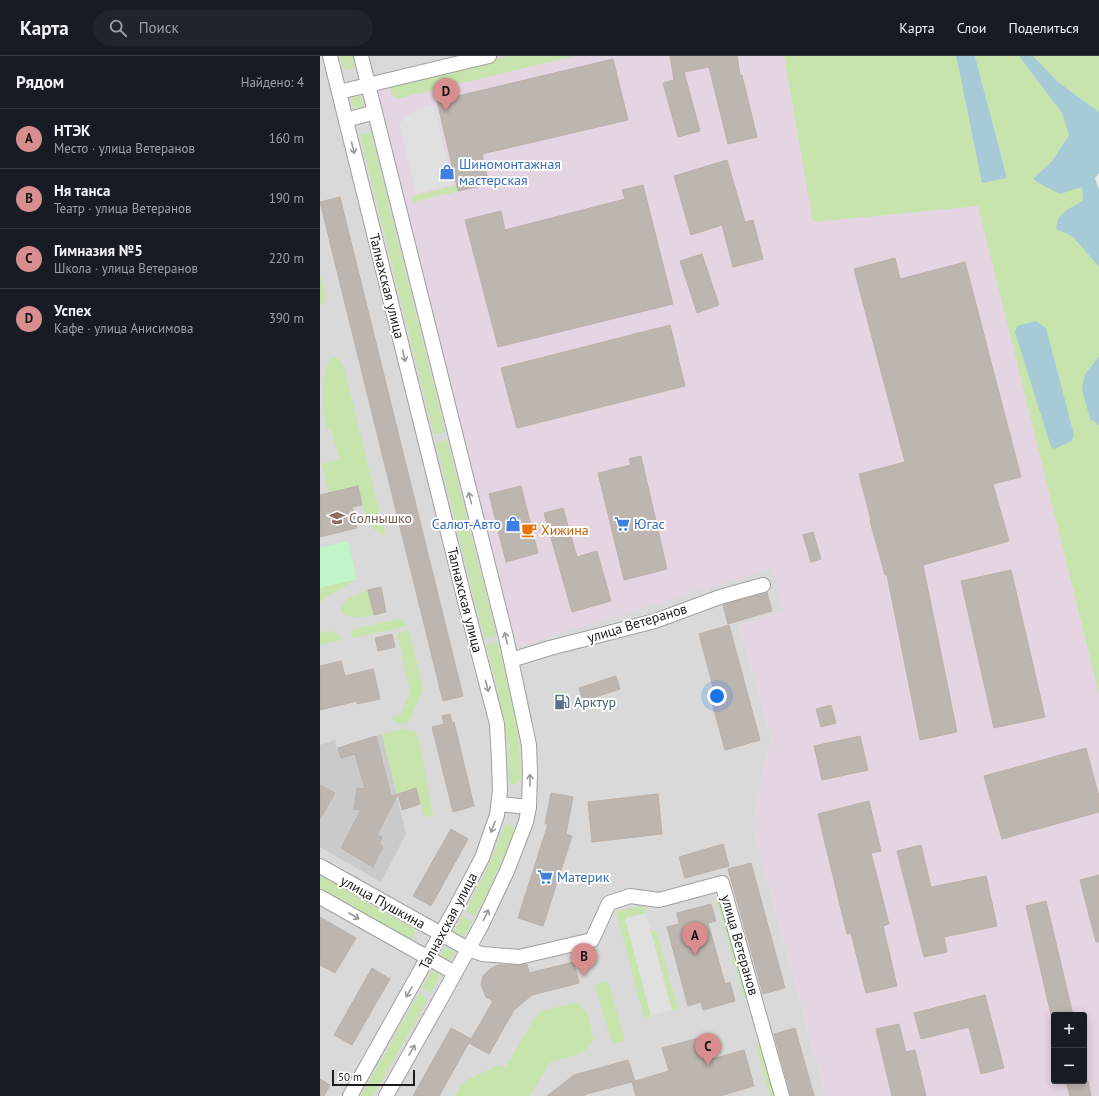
<!DOCTYPE html>
<html lang="ru">
<head>
<meta charset="utf-8">
<style>
	body { margin:0; font-family:"PT Sans",sans-serif; background:#20242c; color:#f1f3f6 }
	.controls { position:absolute; right:12px; bottom:12px; display:grid; overflow:hidden; border-radius:4px; box-shadow:0 2px 10px #0003 }
	.controls button { width:36px; height:36px; display:grid; place-items:center; padding:0; border:0; border-bottom:1px solid #363941; background:#171b24; color:#f1f3f6; font:20px sans-serif }
	.scale { position:absolute; left:12px; bottom:10px; width:83px; box-sizing:border-box; padding-left:4px; border:2px solid #1c1c1c; border-top:0; font-size:11px; line-height:14px; white-space:nowrap; color:#1c1c1c; -webkit-text-stroke:3px #fff; paint-order:stroke }
	.you { position:absolute; left:397px; top:640px; width:14px; height:14px; margin:-10px; border:3px solid #fff; border-radius:50%; background:#1a73e8; box-shadow:0 0 0 6px #1a73e833 }
	.badge { display:grid; place-items:center; width:26px; height:26px; border-radius:50%; background:#d88e8e; color:#111; font-size:13px; font-weight:700 }
	.pin { position:absolute; translate:-50% -33px; filter:drop-shadow(0 1px 2px #0008) }
	.pin::after { content:''; position:absolute; top:21px; width:14px; height:12px; background:inherit; clip-path:polygon(0 0,100% 0,50% 100%) }
	.list { margin:0; padding:0; list-style:none }
	h2 { display:flex; justify-content:space-between; align-items:center; height:52px; margin:0; padding:0 16px; font-size:17px }
	h2 small { font-size:13px; font-weight:400; color:#9ea1a6 }
	.list li { display:grid; grid-template-columns:26px 1fr auto; gap:12px; align-items:center; box-sizing:border-box; height:60px; padding:0 16px; border-top:1px solid #363941 }
	.list b { display:block; font-size:15px; white-space:nowrap }
	.list p { margin:0; font-size:13px; white-space:nowrap; color:#9ea1a6 }
	.list em { font-size:13px; font-style:normal; color:#9ea1a6 }
	.icon { flex:none; width:22px; height:22px; fill:none; stroke:currentColor; stroke-width:2; stroke-linecap:round; stroke-linejoin:round }
	.map { position:relative; flex:none; width:779px; height:1040px; overflow:hidden }
	header { display:flex; align-items:center; gap:24px; box-sizing:border-box; height:56px; padding:0 20px; background:#171b24; border-bottom:1px solid #363941 }
	header strong { font-size:19px }
	nav { display:flex; gap:22px; margin-inline-start:auto; font-size:14px }
	.search { width:280px; height:36px; background:#20242c; display:flex; align-items:center; gap:10px; box-sizing:border-box; padding:0 14px; border-radius:22px; color:#9ea1a6; font-size:15px }
	main { display:flex }
	aside { flex:1; background:#171b24 }
	.map>svg:first-child { display:block }
</style>
</head>
<body>
<header>
<strong>Карта</strong>
<div class="search"><svg class="icon" aria-label="search" viewBox="0 0 24 24"><circle cx="10" cy="10" r="6"/><path d="M15 15l6 6"/></svg>Поиск</div>
<nav><a>Карта</a><a>Слои</a><a>Поделиться</a></nav>
</header>
<main>
<aside>
<h2>Рядом<small>Найдено: 4</small></h2>
<ul class="list">
<li><span class="badge">A</span><div><b>НТЭК</b><p>Место · улица Ветеранов</p></div><em>160 m</em></li>
<li><span class="badge">B</span><div><b>Ня танса</b><p>Театр · улица Ветеранов</p></div><em>190 m</em></li>
<li><span class="badge">C</span><div><b>Гимназия №5</b><p>Школа · улица Ветеранов</p></div><em>220 m</em></li>
<li><span class="badge">D</span><div><b>Успех</b><p>Кафе · улица Анисимова</p></div><em>390 m</em></li>
</ul>
</aside>
<div class="map">
<svg width="779" height="1040" viewBox="0 0 779 1040">
	<rect width="100%" height="100%" fill="#ede9e2"/>
	<path fill="#dad9d9" d="M 0,0 L 158,0 L 196,591 L 452,511 L 464,555 L 419,569 L 451,680 L 432,768 L 506,1040 L 0,1040 Z"/>
	<path fill="#e5d5e2" fill-rule="evenodd" d="M 158,0 L 475,0 L 667,115 L 779,558 L 779,1040 L 506,1040 L 432,768 L 451,680 L 419,569 L 464,555 L 452,512 L 196,591 L 120,307 L 50,26 ZM 734,959 L 764,959 L 764,1025 L 734,1025 Z"/>
	<path fill="#cacaca" d="M 62,678 L 86,778 L 61,826 L 0,791 L 0,689 L 15,684 L 17,692 Z"/>
	<g fill="#c6e4ab">
		<path d="M 20,0 L 32,0 L 34,9 L 31,13 L 27,14 L 23,11 Z"/>
		<path d="M 189,0 L 255,0 L 80,42 L 75,41 L 71,37 L 72,31 L 77,27 Z"/>
		<path d="M 464,0 L 636,0 L 662,127 L 687,122 L 655,0 L 699,0 L 743,57 L 749,79 L 731,106 L 714,123 L 762,131 L 764,145 L 748,153 L 752,180 L 779,211 L 779,300 L 765,318 L 770,363 L 779,369 L 779,638 L 658,150 L 493,166 Z"/>
		<path d="M 713,0 L 779,0 L 779,56 L 738,26 Z"/>
		<path d="M 40,37 L 44,49 L 42,53 L 37,54 L 33,51 L 30,41 L 31,38 Z"/>
		<path d="M 51,76 L 125,376 L 114,378 L 40,79 Z"/>
		<path d="M 137,129 L 138,135 L 93,146 L 92,140 Z"/>
		<path d="M 0,218 C 2,227 9,243 2,249 L 0,249 Z"/>
		<path d="M 12,301 C 19,302 21,305 24,312 L 65,478 L 62,479 L 48,469 L 38,430 L 9,437 L 2,408 L 19,403 L 11,373 L 7,374 C 2,355 0,314 12,301 Z"/>
		<path d="M 127,384 L 176,579 L 164,582 L 116,387 Z"/>
		<path d="M 37,523 L 2,544 L 0,547 L 0,532 Z"/>
		<path d="M 48,534 L 54,559 C 42,561 32,564 21,556 C 22,542 37,539 48,534 Z"/>
		<path d="M 78,563 L 84,565 L 88,570 L 32,582 L 31,577 L 34,573 Z"/>
		<path d="M 89,574 L 103,633 L 88,667 L 82,668 L 74,666 L 72,661 L 80,659 L 90,636 L 77,577 Z"/>
		<path d="M 12,575 L 20,579 L 21,584 L 0,589 L 0,577 Z"/>
		<path d="M 177,586 C 189,631 201,677 201,723 L 196,728 L 191,728 L 189,724 L 188,688 L 177,630 L 166,589 Z"/>
		<path d="M 236,636 L 243,636 L 247,650 L 241,653 Z"/>
		<path d="M 82,673 L 94,675 L 98,680 L 113,759 L 109,761 L 104,760 L 96,733 L 77,738 L 62,678 Z"/>
		<path d="M 188,768 L 194,771 L 194,777 L 167,838 L 155,860 L 146,855 L 172,802 L 184,770 Z"/>
		<path d="M 0,820 L 96,874 L 91,884 L 0,832 Z"/>
		<path d="M 403,845 L 429,941 L 424,942 L 397,846 Z"/>
		<path d="M 324,849 L 326,857 L 305,863 L 331,960 L 324,962 L 296,856 Z"/>
		<path d="M 143,860 L 152,866 L 142,883 L 133,877 Z"/>
		<path d="M 336,874 L 358,953 L 352,954 L 331,875 Z"/>
		<path d="M 125,891 L 135,896 L 130,905 L 120,900 Z"/>
		<path d="M 112,915 L 118,916 L 120,919 L 111,937 L 102,932 Z"/>
		<path d="M 288,925 L 305,985 L 292,988 L 275,929 Z"/>
		<path d="M 99,937 L 108,943 L 53,1040 L 41,1040 Z"/>
		<path d="M 254,947 C 270,950 270,969 273,982 C 270,1000 245,1001 230,1006 L 210,1040 L 135,1040 L 141,1030 L 147,1024 L 178,1009 L 185,1012 L 215,961 L 222,955 Z"/>
		<path d="M 441,988 L 456,1040 L 450,1040 L 436,990 Z"/>
	</g>
	<path fill="#c1f4c6" d="M 28,485 L 37,523 L 0,532 L 0,492 Z"/>
	<g fill="#e0e0e0">
		<path d="M 114,49 L 133,128 L 96,137 L 79,69 L 85,60 L 99,53 Z"/>
		<path d="M 326,857 L 352,954 L 331,960 L 305,862 Z"/>
	</g>
	<g fill="#a6cbd7">
		<path d="M 636,0 L 655,0 L 687,122 L 662,127 Z"/>
		<path d="M 699,0 L 713,0 L 738,26 L 779,56 L 779,117 L 775,122 L 779,134 L 779,211 L 752,180 L 736,173 L 738,162 L 748,153 L 763,145 L 762,131 L 740,138 L 724,130 L 713,123 L 731,106 L 749,79 L 742,57 Z"/>
		<path d="M 716,265 L 726,272 L 754,379 L 752,385 L 734,393 L 731,391 L 695,276 L 697,270 Z"/>
		<path d="M 779,300 L 779,369 L 770,363 L 762,333 L 765,318 Z"/>
	</g>
	<g fill="#bdb5af" stroke="#bdb0a6">
		<path d="M 350,0 L 417,0 L 420,19 L 422,19 L 437,81 L 408,88 L 389,11 L 364,16 L 380,75 L 358,81 L 343,27 L 354,24 Z"/>
		<path d="M 293,3 L 308,64 L 162,98 L 169,128 L 138,135 L 117,45 Z"/>
		<path d="M 407,104 L 425,166 L 433,164 L 443,203 L 413,211 L 402,169 L 371,179 L 354,120 Z"/>
		<path d="M 323,129 L 353,248 L 178,291 L 145,164 L 181,155 L 185,174 L 305,143 L 302,134 Z"/>
		<path d="M 20,141 L 143,640 L 123,645 L 0,146 Z"/>
		<path d="M 382,198 L 399,249 L 377,257 L 360,205 Z"/>
		<path d="M 575,202 L 580,223 L 645,206 L 701,421 L 673,428 L 689,485 L 603,509 L 637,676 L 600,684 L 567,519 L 565,519 L 550,465 L 551,464 L 539,418 L 585,406 L 534,213 Z"/>
		<path d="M 350,269 L 365,330 L 197,372 L 181,312 Z"/>
		<path d="M 321,400 L 347,513 L 304,524 L 278,417 L 311,409 L 309,403 Z"/>
		<path d="M 38,430 L 42,449 L 32,451 L 37,472 L 0,481 L 0,439 Z"/>
		<path d="M 201,430 L 218,497 L 186,506 L 169,438 Z"/>
		<path d="M 243,452 L 257,501 L 277,495 L 291,545 L 252,556 L 224,457 Z"/>
		<path d="M 493,476 L 501,503 L 491,506 L 483,479 Z"/>
		<path d="M 691,514 L 725,661 L 674,672 L 641,525 Z"/>
		<path d="M 61,531 L 66,556 L 54,559 L 48,534 Z"/>
		<path d="M 447,536 L 452,555 L 408,568 L 403,549 Z"/>
		<path d="M 409,569 L 440,684 L 405,694 L 390,639 L 395,638 L 379,578 Z"/>
		<path d="M 72,578 L 75,591 L 58,595 L 55,582 Z"/>
		<path d="M 21,605 L 25,620 L 53,613 L 60,643 L 37,648 L 37,645 L 0,654 L 0,610 Z"/>
		<path d="M 296,620 L 300,633 L 263,645 L 259,632 Z"/>
		<path d="M 511,649 L 516,667 L 501,671 L 496,653 Z"/>
		<path d="M 130,658 L 132,666 L 134,666 L 154,750 L 133,756 L 112,671 L 124,668 L 122,660 Z"/>
		<path d="M 56,680 L 71,740 L 78,738 L 57,779 L 62,781 L 59,788 L 63,790 L 53,811 L 21,792 L 41,754 L 34,753 L 37,732 L 45,733 L 35,698 L 21,702 L 18,692 Z"/>
		<path d="M 540,680 L 548,714 L 502,724 L 494,690 Z"/>
		<path d="M 766,692 L 779,741 L 779,756 L 682,783 L 664,720 Z"/>
		<path d="M 0,729 L 15,737 L 0,763 Z"/>
		<path d="M 96,732 L 100,748 L 82,754 L 78,738 Z"/>
		<path d="M 231,737 L 253,741 L 246,778 L 252,780 L 223,870 L 198,862 L 228,768 L 225,768 Z"/>
		<path d="M 338,738 L 342,778 L 272,786 L 268,746 Z"/>
		<path d="M 549,745 L 561,795 L 551,797 L 569,868 L 563,870 L 577,930 L 546,937 L 531,877 L 527,878 L 498,758 Z"/>
		<path d="M 131,773 L 148,783 L 111,850 L 93,840 Z"/>
		<path d="M 403,788 L 409,810 L 365,822 L 359,801 Z"/>
		<path d="M 601,789 L 611,831 L 666,820 L 677,870 L 624,881 L 627,896 L 604,901 L 577,795 Z"/>
		<path d="M 431,807 L 465,932 L 443,938 L 408,813 Z"/>
		<path d="M 779,819 L 779,886 L 776,886 L 760,824 Z"/>
		<path d="M 726,845 L 753,959 L 731,959 L 706,850 Z"/>
		<path d="M 391,848 L 396,865 L 388,867 L 405,928 L 410,926 L 415,945 L 383,954 L 381,946 L 368,950 L 347,871 L 359,868 L 357,857 Z"/>
		<path d="M 0,861 L 36,882 L 15,917 L 0,909 Z"/>
		<path d="M 254,906 L 259,927 L 212,939 L 194,954 L 169,998 L 149,987 L 173,945 L 166,941 L 161,929 L 163,920 L 170,913 L 178,909 L 199,909 L 207,908 L 209,917 Z"/>
		<path d="M 52,912 L 70,923 L 32,989 L 14,979 Z"/>
		<path d="M 665,939 L 684,1012 L 661,1018 L 649,971 L 601,983 L 594,957 Z"/>
		<path d="M 579,968 L 586,996 L 595,994 L 606,1040 L 572,1040 L 556,973 Z"/>
		<path d="M 131,972 L 151,983 L 119,1040 L 93,1040 Z"/>
		<path d="M 475,972 L 494,1040 L 471,1040 L 454,978 Z"/>
		<path d="M 382,981 L 389,1004 L 424,994 L 434,1030 L 400,1040 L 316,1040 L 312,1026 L 349,1015 L 342,992 Z"/>
		<path d="M 308,1004 L 315,1025 L 267,1038 L 264,1040 L 227,1040 L 254,1019 Z"/>
		<path d="M 0,1023 L 10,1029 L 4,1040 L 0,1040 Z"/>
		<path d="M 746,1025 L 768,1025 L 771,1040 L 750,1040 Z"/>
	</g>
	<g fill="none" stroke-linecap="round" stroke-linejoin="round">
		<defs>
			<g id="minor">
				<path d="M 10,0 L 145,545 L 177,668 L 179,705 L 180,735 L 177,759 L 162,802 L 135,853 L 30,1040"/>
				<path d="M 41,0 L 186,581 L 209,689 L 210,716 L 209,751 L 206,766 L 187,815 L 162,868 L 119,946 L 66,1040"/>
				<path d="M 19,36 L 169,0"/>
				<path d="M 26,64 L 55,56"/>
				<path d="M 191,604 L 230,592 L 335,565 L 400,541 L 443,529"/>
				<path d="M 179,748 L 209,751"/>
				<path d="M 0,810 L 148,893 L 162,898 L 199,901 L 272,884 L 289,847 L 310,840 L 339,844 L 402,827 L 462,1040"/>
				<path d="M 0,841 L 135,917"/>
			</g>
		</defs>
		<use href="#minor" stroke="#a0a0a0" stroke-width="16"/>
		<use href="#minor" stroke="#fff" stroke-width="14"/>
	</g>
	<defs><path id="oneway-shaft" d="M-6 0H5M1.5-3L5.5 0L1.5 3" fill="none" stroke-width="1.6" stroke-linecap="round" stroke-linejoin="round"/></defs>
	<g stroke="#999">
		<use href="#oneway-shaft" transform="translate(33 92) rotate(76)"/>
		<use href="#oneway-shaft" transform="translate(84 300) rotate(76)"/>
		<use href="#oneway-shaft" transform="translate(150 442) rotate(-104)"/>
		<use href="#oneway-shaft" transform="translate(186 582) rotate(-103)"/>
		<use href="#oneway-shaft" transform="translate(167 630) rotate(75)"/>
		<use href="#oneway-shaft" transform="translate(210 724) rotate(-89)"/>
		<use href="#oneway-shaft" transform="translate(173 771) rotate(110)"/>
		<use href="#oneway-shaft" transform="translate(166 859) rotate(-64)"/>
		<use href="#oneway-shaft" transform="translate(34 860) rotate(30)"/>
		<use href="#oneway-shaft" transform="translate(89 936) rotate(120)"/>
		<use href="#oneway-shaft" transform="translate(92 994) rotate(-60)"/>
	</g>
	<defs>
		<symbol id="shop-bare" viewBox="-9 -9 18 18"><path d="M-5-2.5h2.3a2.7 3.5 0 0 1 5.4 0H5L5.5 6h-11ZM-1.5-2.5h3a1.5 2.3 0 0 0-3 0Z" fill="#3f7fe0" stroke="#fff" stroke-width="2.5" paint-order="stroke"/></symbol>
		<symbol id="school-bare" viewBox="-9 -9 18 18"><path d="M0-5L7-2L0 1L-7-2ZM-4 1L0 2.5L4 1V4Q0 6-4 4Z" fill="#8d6e63" stroke="#fff" stroke-width="2.5" paint-order="stroke"/></symbol>
		<symbol id="supermarket-bare" viewBox="-9 -9 18 18"><path d="M-6-5.5h2.5l.6 2H6L4.5 2H-2.5L-4.4-4H-6ZM-1.5 3.2a1.3 1.3 0 1 0 .1 0ZM3 3.2a1.3 1.3 0 1 0 .1 0Z" fill="#3f7fe0" stroke="#fff" stroke-width="2.5" paint-order="stroke"/></symbol>
		<symbol id="cafe-bare" viewBox="-9 -9 18 18"><path d="M-5.5-4.5H6V0H3Q3 3.5 0 3.5H-2.5Q-5.5 3.5-5.5 0ZM3-3.2v2h1.7v-2ZM-6 4.5H4V6H-6Z" fill="#e8710a" stroke="#fff" stroke-width="2.5" paint-order="stroke"/></symbol>
		<symbol id="fuel-bare" viewBox="-9 -9 18 18"><path d="M-5.5-6h7V0h2V4h1.3V-2.5L3-4.5l.8-.8L6-3V5H2.5V1h-1V6h-7ZM-4.2-4.7v3.2H.2V-4.7Z" fill="#5c6f8a" stroke="#fff" stroke-width="2.5" paint-order="stroke"/></symbol>
	</defs>
	<g fill-rule="evenodd">
		<use href="#shop-bare" x="116" y="105" width="22" height="22"/>
		<use href="#school-bare" x="6" y="451" width="22" height="22"/>
		<use href="#shop-bare" x="182" y="457" width="22" height="22"/>
		<use href="#supermarket-bare" x="291" y="457" width="22" height="22"/>
		<use href="#cafe-bare" x="198" y="463" width="22" height="22"/>
		<use href="#fuel-bare" x="231" y="635" width="22" height="22"/>
		<use href="#supermarket-bare" x="214" y="810" width="22" height="22"/>
	</g>
	<g text-anchor="middle" dominant-baseline="central" stroke-width="4" stroke-linejoin="round" paint-order="stroke">
		<g font-size="14" fill="#366cbe" stroke="#fff" text-anchor="start">
			<text x="139" y="108">Шиномонтажная<tspan x="139" dy="16">мастерская</tspan></text>
			<text x="181" y="468" text-anchor="end">Салют-Авто</text>
			<text x="314" y="468">Югас</text>
			<text x="237" y="821">Материк</text>
		</g>
		<g font-size="14" fill="#1c1c1c" stroke="#fff">
			<text transform="translate(67 230) rotate(76)">Талнахская улица</text>
			<text transform="translate(145 544) rotate(76)">Талнахская улица</text>
			<text transform="translate(317 567) rotate(-17)">улица Ветеранов</text>
			<text transform="translate(63 846) rotate(29)">улица Пушкина</text>
			<text transform="translate(128 865) rotate(-62)">Талнахская улица</text>
			<text transform="translate(420 889) rotate(74)">улица Ветеранов</text>
		</g>
		<g font-size="14" fill="#785e54" stroke="#fff" text-anchor="start">
			<text x="29" y="462">Солнышко</text>
		</g>
		<g font-size="14" fill="#c56008" stroke="#fff" text-anchor="start">
			<text x="221" y="474">Хижина</text>
		</g>
		<g font-size="14" fill="#4e5e75" stroke="#fff" text-anchor="start">
			<text x="254" y="646">Арктур</text>
		</g>
	</g>
</svg>
<div class="controls">
<button>+</button>
<button>−</button>
</div>
<div class="scale">50 m</div>
<div class="you"></div>
<div class="pin badge" style="left:375px;top:899px">A</div>
<div class="pin badge" style="left:264px;top:920px">B</div>
<div class="pin badge" style="left:388px;top:1010px">C</div>
<div class="pin badge" style="left:126px;top:55px">D</div>
</div>
</main>
</body>
</html>
